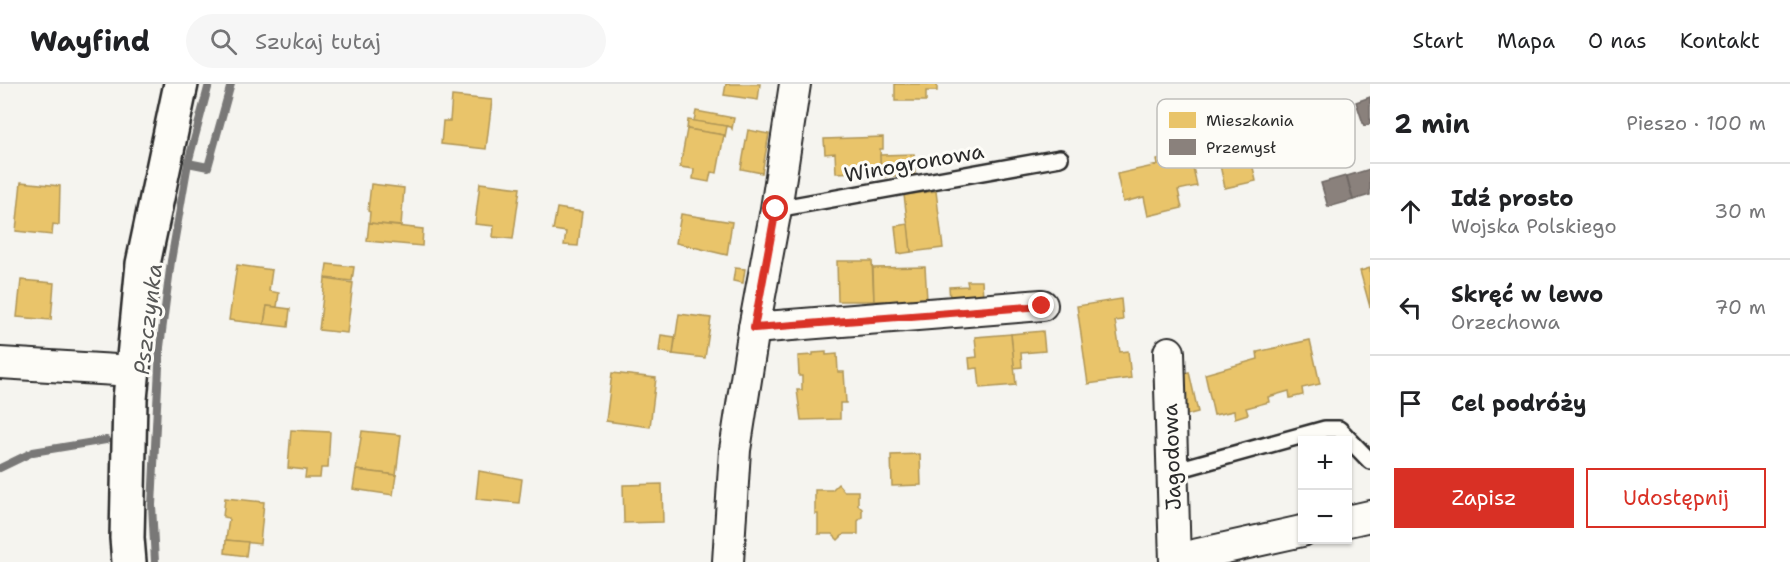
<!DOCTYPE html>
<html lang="pl">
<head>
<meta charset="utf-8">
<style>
	body { margin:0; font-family:"Shantell Sans",sans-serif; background:#f6f6f6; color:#202124 }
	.controls { position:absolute; right:18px; bottom:18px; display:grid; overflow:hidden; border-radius:0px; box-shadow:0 2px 4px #0004 }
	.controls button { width:54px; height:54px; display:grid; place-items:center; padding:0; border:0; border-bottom:2px solid #e0e0e0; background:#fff; color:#202124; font:30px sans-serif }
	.stop { position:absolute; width:18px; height:18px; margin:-14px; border:4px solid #d93025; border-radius:50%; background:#fff }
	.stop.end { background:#d93025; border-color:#fff; box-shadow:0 2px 6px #0008 }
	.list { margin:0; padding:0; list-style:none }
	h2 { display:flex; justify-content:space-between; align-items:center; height:78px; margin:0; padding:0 24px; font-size:26px }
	h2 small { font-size:20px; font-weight:400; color:#757577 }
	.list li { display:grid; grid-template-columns:39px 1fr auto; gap:18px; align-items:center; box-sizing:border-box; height:96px; padding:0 24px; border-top:2px solid #e0e0e0 }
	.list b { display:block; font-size:22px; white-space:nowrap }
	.list p { margin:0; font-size:20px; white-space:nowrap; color:#757577 }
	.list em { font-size:20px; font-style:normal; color:#757577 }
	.actions { display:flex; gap:12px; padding:18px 24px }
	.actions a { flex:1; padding:14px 0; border:2px solid #d93025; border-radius:0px; text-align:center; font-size:21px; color:#d93025 }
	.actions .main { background:#d93025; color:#fff }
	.icon { flex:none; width:33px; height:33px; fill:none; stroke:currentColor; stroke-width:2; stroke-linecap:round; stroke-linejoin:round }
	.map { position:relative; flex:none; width:1370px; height:478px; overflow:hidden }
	header { display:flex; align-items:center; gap:36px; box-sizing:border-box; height:84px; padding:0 30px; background:#fff; border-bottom:2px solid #e0e0e0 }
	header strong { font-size:28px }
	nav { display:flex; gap:33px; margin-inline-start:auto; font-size:21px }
	.search { width:420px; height:54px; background:#f6f6f6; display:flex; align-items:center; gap:15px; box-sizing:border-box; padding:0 21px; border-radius:33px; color:#757577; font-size:22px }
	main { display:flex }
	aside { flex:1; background:#fff }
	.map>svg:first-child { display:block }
</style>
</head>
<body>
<header>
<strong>Wayfind</strong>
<div class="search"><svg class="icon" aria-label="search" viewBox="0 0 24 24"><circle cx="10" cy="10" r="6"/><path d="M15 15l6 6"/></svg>Szukaj tutaj</div>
<nav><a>Start</a><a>Mapa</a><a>O nas</a><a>Kontakt</a></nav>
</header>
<main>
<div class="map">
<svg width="1370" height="478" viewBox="0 0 1370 478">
	<rect width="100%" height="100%" fill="#f5f4ef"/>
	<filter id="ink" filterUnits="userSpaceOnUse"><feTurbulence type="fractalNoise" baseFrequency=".0167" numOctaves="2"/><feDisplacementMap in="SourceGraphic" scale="12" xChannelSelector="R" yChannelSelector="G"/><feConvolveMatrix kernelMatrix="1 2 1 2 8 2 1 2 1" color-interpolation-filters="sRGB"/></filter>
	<g filter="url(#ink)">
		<g fill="#e9c46a" stroke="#b09657" stroke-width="1.5">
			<path d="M 726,0 L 760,0 L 758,16 L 724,11 Z"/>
			<path d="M 895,0 L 937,0 L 937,7 L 926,7 L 926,17 L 895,17 Z"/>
			<path d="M 452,12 L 492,16 L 486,65 L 441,60 L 443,37 L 450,37 Z"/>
			<path d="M 696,27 L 734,34 L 732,45 L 731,43 L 694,37 Z"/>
			<path d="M 688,36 L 727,42 L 725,53 L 724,51 L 687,45 Z"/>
			<path d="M 687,45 L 724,51 L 717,89 L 711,88 L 709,98 L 693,95 L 694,85 L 680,83 Z"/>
			<path d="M 748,46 L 769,50 L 762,89 L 741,85 Z"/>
			<path d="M 1245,47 L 1256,97 L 1225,104 L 1214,54 Z"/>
			<path d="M 883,53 L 883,65 L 880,65 L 881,87 L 836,89 L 835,69 L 825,70 L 824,55 Z"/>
			<path d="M 914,70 L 915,90 L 881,93 L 880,71 Z"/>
			<path d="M 1166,74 L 1167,79 L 1191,74 L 1197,102 L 1178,106 L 1182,124 L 1148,132 L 1144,113 L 1123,118 L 1117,90 L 1158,81 L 1157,76 Z"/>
			<path d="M 21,98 L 60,102 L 59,141 L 53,140 L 52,151 L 16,147 Z"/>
			<path d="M 480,99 L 520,104 L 513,155 L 493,153 L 494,142 L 475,140 Z"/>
			<path d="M 371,100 L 404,104 L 401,142 L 369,139 L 370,128 L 368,127 Z"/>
			<path d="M 936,107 L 943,164 L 911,168 L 904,111 Z"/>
			<path d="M 557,124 L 582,128 L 578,162 L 564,161 L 566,148 L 553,146 Z"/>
			<path d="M 681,130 L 732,138 L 727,171 L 676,159 Z"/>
			<path d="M 369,139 L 423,145 L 422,162 L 367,157 Z"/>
			<path d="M 908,140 L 911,168 L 898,170 L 895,142 Z"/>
			<path d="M 837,177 L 872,177 L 874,217 L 838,217 Z"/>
			<path d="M 327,180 L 354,183 L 352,197 L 325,194 Z"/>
			<path d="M 237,181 L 272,186 L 269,207 L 279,209 L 277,223 L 267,222 L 264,240 L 229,236 Z"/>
			<path d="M 925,183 L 927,216 L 874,217 L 873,184 Z"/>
			<path d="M 735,184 L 745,185 L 743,199 L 733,197 Z"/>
			<path d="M 1370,184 L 1370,223 L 1360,187 Z"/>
			<path d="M 325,195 L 353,199 L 347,249 L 319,246 Z"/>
			<path d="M 21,196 L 54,199 L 51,236 L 17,233 Z"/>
			<path d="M 967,197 L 982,197 L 983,215 L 950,216 L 949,203 L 968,202 Z"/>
			<path d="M 1121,215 L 1123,236 L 1115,237 L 1120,268 L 1128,267 L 1131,294 L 1088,300 L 1077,222 Z"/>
			<path d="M 267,222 L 290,225 L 288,243 L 264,240 Z"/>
			<path d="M 679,230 L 711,234 L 705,274 L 673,270 Z"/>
			<path d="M 1043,247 L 1045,267 L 1021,269 L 1022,283 L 1014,284 L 1011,250 Z"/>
			<path d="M 1011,250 L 1016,301 L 980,304 L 978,284 L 970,285 L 969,274 L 977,273 L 975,253 Z"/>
			<path d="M 661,251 L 675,253 L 673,270 L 659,267 Z"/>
			<path d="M 1310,256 L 1320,300 L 1302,304 L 1303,311 L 1290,314 L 1289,307 L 1268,313 L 1269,318 L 1246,324 L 1248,330 L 1235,334 L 1234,327 L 1214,331 L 1205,290 L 1258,275 L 1257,268 Z"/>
			<path d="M 826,268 L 826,271 L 837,270 L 838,288 L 844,288 L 846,319 L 840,319 L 840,335 L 801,336 L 797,306 L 802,306 L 802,292 L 799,292 L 798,272 L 813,271 L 813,269 Z"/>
			<path d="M 1189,288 L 1198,328 L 1186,331 L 1177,291 Z"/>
			<path d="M 612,289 L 656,294 L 650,343 L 606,337 Z"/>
			<path d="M 291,346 L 330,348 L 328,384 L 321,384 L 320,394 L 305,394 L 306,386 L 288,384 Z"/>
			<path d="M 362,347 L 401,351 L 396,391 L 356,386 Z"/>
			<path d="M 920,370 L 921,401 L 892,402 L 891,371 Z"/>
			<path d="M 356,386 L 396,391 L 393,411 L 353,405 Z"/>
			<path d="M 479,387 L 522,395 L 519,419 L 476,415 Z"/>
			<path d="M 662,400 L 663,438 L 624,439 L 623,401 Z"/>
			<path d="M 838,400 L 844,407 L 858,407 L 858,421 L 862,425 L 862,433 L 858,437 L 858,450 L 844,450 L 838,456 L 832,450 L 818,450 L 818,430 L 815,430 L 815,406 L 832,406 Z"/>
			<path d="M 225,414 L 264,418 L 260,460 L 226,456 L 229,434 L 223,433 Z"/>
			<path d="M 226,456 L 248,458 L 246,472 L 225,469 Z"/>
		</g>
		<g fill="#8a817c" stroke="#6e6764" stroke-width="1.5">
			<path d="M 1370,13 L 1370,40 L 1364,42 L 1356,18 Z"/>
			<path d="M 1345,14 L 1351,34 L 1307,48 L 1301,29 Z"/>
			<path d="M 1370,85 L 1370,111 L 1353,116 L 1347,92 Z"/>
			<path d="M 1346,92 L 1353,116 L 1328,123 L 1321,99 Z"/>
		</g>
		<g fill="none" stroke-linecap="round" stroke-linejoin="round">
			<g stroke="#797877" stroke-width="8">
				<path d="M 188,79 L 208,83 L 231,0"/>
				<path d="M 0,384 L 33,368 L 106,356"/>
				<path d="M 155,478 L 152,421 L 160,263 L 171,177 L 188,79 L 209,0"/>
			</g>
			<defs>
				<g id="lane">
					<path d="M 776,125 L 1060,74"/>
					<path d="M 1173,387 L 1325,345 L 1339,345 L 1370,377"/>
				</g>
				<g id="street">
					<path d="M 754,244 L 1042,221"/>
					<path d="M 1169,268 L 1175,478"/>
					<path d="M 0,279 L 133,287"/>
					<path d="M 1348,437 L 1370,432"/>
					<path d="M 1176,475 L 1302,447"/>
					<path d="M 728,478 L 735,366 L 754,244 L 776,125 L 795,0"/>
				</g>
				<path id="secondary" d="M 129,478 L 127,454 L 130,315 L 143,180 L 181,0"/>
			</defs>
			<use href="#lane" stroke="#2b2b2b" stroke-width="20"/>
			<use href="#street" stroke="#2b2b2b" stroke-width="34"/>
			<use href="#secondary" stroke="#2b2b2b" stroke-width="38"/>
			<use href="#lane" stroke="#fdfcf7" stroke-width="15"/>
			<use href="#street" stroke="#fdfcf7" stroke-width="30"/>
			<use href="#secondary" stroke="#fdfcf7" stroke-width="33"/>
		</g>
	</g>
	<g fill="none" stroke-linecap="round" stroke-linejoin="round" filter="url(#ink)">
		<path stroke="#d93025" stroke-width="8" d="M 776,125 L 754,244 L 1042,222"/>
	</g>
	<g text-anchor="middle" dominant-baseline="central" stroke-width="6" stroke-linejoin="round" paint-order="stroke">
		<g font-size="21" fill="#2b2b2b" stroke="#fdfcf7">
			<text transform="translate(914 79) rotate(-10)">Winogronowa</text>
			<text transform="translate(1172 373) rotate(-92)">Jagodowa</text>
		</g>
		<g font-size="22" font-style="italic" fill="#585857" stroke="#fdfcf7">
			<text transform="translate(148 235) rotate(-83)">Pszczynka</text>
		</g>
	</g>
	<rect x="1157" y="15" width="198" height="69" rx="9" fill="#fdfcf7" stroke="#bebdba" stroke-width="1.5"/>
	<rect x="1169" y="28" width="27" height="16" fill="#e9c46a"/>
	<rect x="1169" y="55" width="27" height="16" fill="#8a817c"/>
	<g font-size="16" fill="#2b2b2b">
		<text x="1206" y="42">Mieszkania</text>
		<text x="1206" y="69">Przemysł</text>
	</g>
</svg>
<div class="controls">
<button>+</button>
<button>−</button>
</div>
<div class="stop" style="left:776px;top:125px"></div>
<div class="stop end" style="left:1042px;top:222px"></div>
</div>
<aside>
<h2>2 min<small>Pieszo · 100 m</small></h2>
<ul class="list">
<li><svg class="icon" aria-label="ahead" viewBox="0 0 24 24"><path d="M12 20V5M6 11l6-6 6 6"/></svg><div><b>Idź prosto</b><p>Wojska Polskiego</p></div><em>30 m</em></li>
<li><svg class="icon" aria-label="left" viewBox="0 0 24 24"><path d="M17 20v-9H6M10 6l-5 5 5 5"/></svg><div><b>Skręć w lewo</b><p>Orzechowa</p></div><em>70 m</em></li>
<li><svg class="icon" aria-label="arrive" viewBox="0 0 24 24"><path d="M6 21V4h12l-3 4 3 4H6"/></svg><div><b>Cel podróży</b></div></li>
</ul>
<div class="actions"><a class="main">Zapisz</a><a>Udostępnij</a></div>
</aside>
</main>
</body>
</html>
